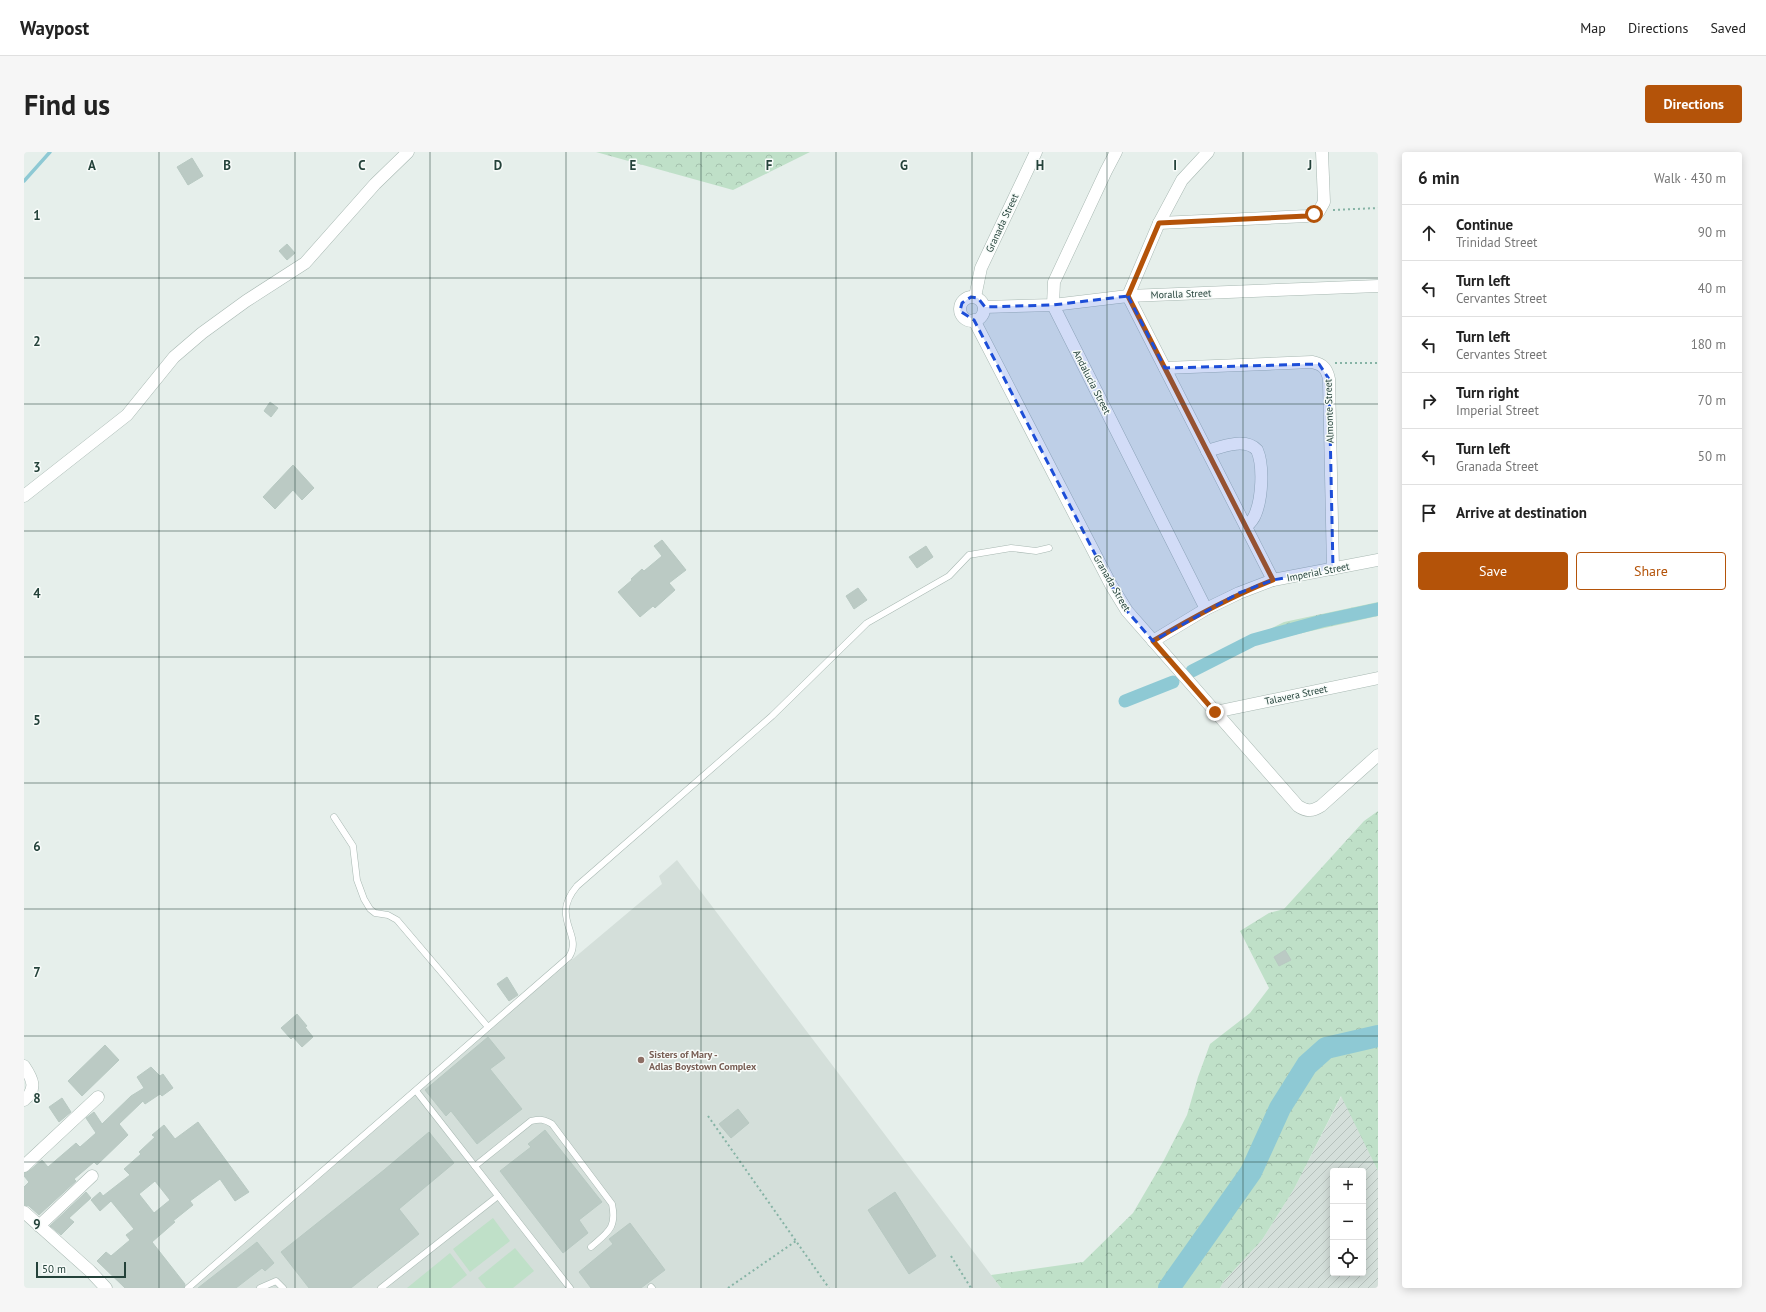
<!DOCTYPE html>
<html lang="en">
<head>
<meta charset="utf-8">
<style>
	body { margin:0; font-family:"PT Sans",sans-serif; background:#f6f6f6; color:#222 }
	.controls { position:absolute; right:12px; bottom:12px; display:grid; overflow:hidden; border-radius:4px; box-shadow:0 2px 10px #0003 }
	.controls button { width:36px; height:36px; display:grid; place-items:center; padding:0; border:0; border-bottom:1px solid #e0e0e0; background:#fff; color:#222; font:20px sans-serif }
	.scale { position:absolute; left:12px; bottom:10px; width:90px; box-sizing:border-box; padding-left:4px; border:2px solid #24423a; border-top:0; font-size:11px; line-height:14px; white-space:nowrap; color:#24423a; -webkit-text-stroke:3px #f7fbf9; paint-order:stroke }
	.stop { position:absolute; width:12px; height:12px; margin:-9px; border:3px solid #b45309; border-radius:50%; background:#fff }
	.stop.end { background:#b45309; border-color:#fff; box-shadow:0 1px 4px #0008 }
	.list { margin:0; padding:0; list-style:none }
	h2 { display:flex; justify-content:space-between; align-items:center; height:52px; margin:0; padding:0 16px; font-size:17px }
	h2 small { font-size:13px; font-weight:400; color:#767676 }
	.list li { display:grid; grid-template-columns:26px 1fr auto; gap:12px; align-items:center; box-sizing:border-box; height:56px; padding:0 16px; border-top:1px solid #e0e0e0 }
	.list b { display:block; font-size:15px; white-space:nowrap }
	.list p { margin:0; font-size:13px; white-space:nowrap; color:#767676 }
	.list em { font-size:13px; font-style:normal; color:#767676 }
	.actions { display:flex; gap:8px; padding:12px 16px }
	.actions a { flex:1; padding:9px 0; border:1px solid #b45309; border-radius:4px; text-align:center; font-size:14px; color:#b45309 }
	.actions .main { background:#b45309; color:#fff }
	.icon { flex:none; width:22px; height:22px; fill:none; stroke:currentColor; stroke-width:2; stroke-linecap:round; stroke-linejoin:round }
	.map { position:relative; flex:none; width:1354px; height:1136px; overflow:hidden; border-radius:4px }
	header { display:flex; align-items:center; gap:24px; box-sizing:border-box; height:56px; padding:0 20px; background:#fff; border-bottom:1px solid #e0e0e0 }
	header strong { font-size:19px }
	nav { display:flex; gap:22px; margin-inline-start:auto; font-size:14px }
	.intro { display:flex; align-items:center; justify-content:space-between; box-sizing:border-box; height:96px; padding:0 24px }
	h1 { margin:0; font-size:28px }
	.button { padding:10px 18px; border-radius:4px; background:#b45309; color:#fff; font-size:14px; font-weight:700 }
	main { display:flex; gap:24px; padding:0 24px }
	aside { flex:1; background:#fff; border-radius:4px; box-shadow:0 2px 10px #0003 }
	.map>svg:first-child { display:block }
</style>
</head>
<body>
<header>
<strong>Waypost</strong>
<nav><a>Map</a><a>Directions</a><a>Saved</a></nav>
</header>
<div class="intro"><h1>Find us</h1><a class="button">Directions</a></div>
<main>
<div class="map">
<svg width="1354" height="1136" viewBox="0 0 1354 1136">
	<defs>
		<pattern id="industrial-furrows" width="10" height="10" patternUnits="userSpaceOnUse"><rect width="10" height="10" fill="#d4dfda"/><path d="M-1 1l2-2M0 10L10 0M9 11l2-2" fill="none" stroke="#b6c1bc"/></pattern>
		<pattern id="forest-crowns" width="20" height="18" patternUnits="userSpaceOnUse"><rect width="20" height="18" fill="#bfe0c8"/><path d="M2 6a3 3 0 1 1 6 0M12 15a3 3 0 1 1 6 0" fill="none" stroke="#a4c1ad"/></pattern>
	</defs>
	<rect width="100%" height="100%" fill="#e6efeb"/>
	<path fill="#d4dfda" d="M 653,708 L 977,1136 L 167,1136 L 468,875 L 638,732 L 635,724 Z"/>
	<path fill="url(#industrial-furrows)" fill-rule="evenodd" d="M 1318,943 L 1354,1019 L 1354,1136 L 1196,1136 L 1200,1129 L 1238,1088 L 1270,1037 ZM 1309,1019 L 1339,1019 L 1339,1121 L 1309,1121 Z"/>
	<g fill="url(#forest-crowns)">
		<path d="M 572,0 L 786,0 L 709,38 Z"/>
		<path d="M 1354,450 L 1354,464 L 1229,492 L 1171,522 L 1166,517 L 1260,470 Z"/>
		<path d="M 1354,659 L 1354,1019 L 1317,944 L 1270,1037 L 1238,1088 L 1200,1129 L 1196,1136 L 977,1136 L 967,1123 L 1059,1110 L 1109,1061 L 1140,1008 L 1163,963 L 1174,925 L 1186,892 L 1226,861 L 1245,836 L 1216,779 L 1245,761 L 1260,757 L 1340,669 Z"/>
	</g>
	<g fill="#bfe0c8">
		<path d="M 469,1066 L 486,1089 L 446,1120 L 429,1097 Z"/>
		<path d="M 491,1096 L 510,1119 L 489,1136 L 462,1136 L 454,1126 Z"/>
		<path d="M 426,1101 L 443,1123 L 427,1136 L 383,1136 Z"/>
	</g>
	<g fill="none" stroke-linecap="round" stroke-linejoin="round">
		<path stroke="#8ec9d4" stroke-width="3.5" d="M 0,29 L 26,0"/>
		<g stroke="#8ec9d4" stroke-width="13">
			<path d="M 1168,519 L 1229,488 L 1298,469 L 1354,457"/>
			<path d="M 1101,549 L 1149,530"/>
		</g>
		<path stroke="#8ec9d4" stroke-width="22" d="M 1145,1136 L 1227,1020 L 1256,956 L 1283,913 L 1302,896 L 1354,884"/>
	</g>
	<g fill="#bbcac4" stroke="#b8c9c2" fill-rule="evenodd">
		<path d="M 168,6 L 179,24 L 164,33 L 153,15 Z"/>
		<path d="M 263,92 L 271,101 L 263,108 L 255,99 Z"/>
		<path d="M 246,250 L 254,256 L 247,265 L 240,259 Z"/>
		<path d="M 269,313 L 290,336 L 278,348 L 269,338 L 251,357 L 239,345 Z"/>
		<path d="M 638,388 L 662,418 L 645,431 L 651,438 L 631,456 L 629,454 L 616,465 L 594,440 L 608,428 L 607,427 L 618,417 L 620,419 L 638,404 L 630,394 Z"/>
		<path d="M 902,394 L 909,405 L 893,416 L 885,405 Z"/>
		<path d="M 834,436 L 843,448 L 830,457 L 822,444 Z"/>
		<path d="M 1261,798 L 1267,808 L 1255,814 L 1250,805 Z"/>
		<path d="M 483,825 L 494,843 L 485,849 L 473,832 Z"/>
		<path d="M 273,862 L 283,874 L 281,875 L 289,885 L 278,895 L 269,885 L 267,887 L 257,876 Z"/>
		<path d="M 464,885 L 481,906 L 466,917 L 498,957 L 453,992 L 427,959 L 422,964 L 401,938 Z"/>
		<path d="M 81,893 L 95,908 L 58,944 L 44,929 Z"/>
		<path d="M 127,915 L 136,924 L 139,922 L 149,936 L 138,944 L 136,942 L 121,952 L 119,949 L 95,972 L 104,983 L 73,1013 L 70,1010 L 50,1027 L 52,1029 L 15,1063 L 5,1054 L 0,1053 L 0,1035 L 5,1030 L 0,1024 L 0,1021 L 5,1019 L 18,1008 L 24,1015 L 52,991 L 56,995 L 72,981 L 62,966 L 70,960 L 78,972 L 107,944 L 120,936 L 113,925 Z"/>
		<path d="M 38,946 L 47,960 L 35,970 L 25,955 Z"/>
		<path d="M 714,957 L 725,971 L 707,986 L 695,972 Z"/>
		<path d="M 174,970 L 225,1040 L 211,1049 L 196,1027 L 166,1049 L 169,1053 L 149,1069 L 151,1070 L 128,1090 L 161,1132 L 160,1136 L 101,1136 L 73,1109 L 82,1100 L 87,1104 L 106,1088 L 102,1083 L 110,1077 L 87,1049 L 76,1059 L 67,1048 L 76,1040 L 79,1044 L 106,1023 L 100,1017 L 117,1002 L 115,1000 L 131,985 L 128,983 L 140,973 L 151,987 ZM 131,1029 L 146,1048 L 130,1061 L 115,1042 Z"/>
		<path d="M 521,978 L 578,1050 L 555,1068 L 564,1081 L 539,1101 L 476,1019 L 507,995 L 504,992 Z"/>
		<path d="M 405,980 L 430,1011 L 375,1057 L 395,1082 L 327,1136 L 285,1136 L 257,1100 L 360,1018 Z"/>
		<path d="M 62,1040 L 67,1046 L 45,1066 L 50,1070 L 37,1083 L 26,1074 Z"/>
		<path d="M 871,1040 L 912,1104 L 885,1122 L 844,1058 Z"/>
		<path d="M 606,1071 L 641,1118 L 617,1136 L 567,1136 L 555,1120 L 589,1092 L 585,1087 Z"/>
		<path d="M 233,1090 L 250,1111 L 241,1119 L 238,1116 L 212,1136 L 174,1136 Z"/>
	</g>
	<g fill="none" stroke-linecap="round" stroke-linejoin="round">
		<defs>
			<g id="service">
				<path d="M 310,665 L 329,694 L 333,728 L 340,747 L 346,757 L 351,761 L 364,763 L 373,768 L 464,875"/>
				<path d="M 393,940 L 546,1136"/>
				<path d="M 451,1014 L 507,969 C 516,967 520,967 528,972 L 588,1052 C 593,1076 584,1080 567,1095"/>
				<path d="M 627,1135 L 628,1136"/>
				<path d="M 164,1136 L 545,805 C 560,782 525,767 553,734 L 748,564 L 843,471 L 925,424 L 945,403 L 987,396 L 1012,399 L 1025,396"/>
				<path d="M 236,1136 L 252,1129 L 259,1136"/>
				<path d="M 357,1136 L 474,1044"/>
			</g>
			<g id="minor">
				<path d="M 1092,0 L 1082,19 L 1030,130 L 1029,153 L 1182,457"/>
				<path d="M 1184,0 L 1158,28 L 1135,71 L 1104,144 L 1249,428"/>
				<path d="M 1135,71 L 1283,64 L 1295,59 L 1300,50 L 1298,0"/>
				<path d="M 951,145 L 957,116 L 1012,0"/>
				<circle cx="948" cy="157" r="12"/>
				<path d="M 960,155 L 1029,153 L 1104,144 L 1354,134"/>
				<path d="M 950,168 L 1087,433 L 1103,459 L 1274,654 C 1283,660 1289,659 1297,654 L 1354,603"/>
				<path d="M 1141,216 L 1288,210 C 1299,212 1303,217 1305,227 L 1309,417"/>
				<path d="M 1183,299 C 1197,295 1221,285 1233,298 C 1240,314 1238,347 1231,363 C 1229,368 1226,371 1222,375"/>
				<path d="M 0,344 L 103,263 L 150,205 L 178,181 L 222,149 L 281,111 L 351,32 L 384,0"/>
				<path d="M 1129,489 L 1182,457 L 1215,441 L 1249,428 L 1354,408"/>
				<path d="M 1191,560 L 1354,526"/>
				<path d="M 0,914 C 8,926 14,937 0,948"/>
				<path d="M 0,1014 L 74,945"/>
				<path d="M 0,1060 L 66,1119 L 82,1136"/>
				<path d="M 15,1074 L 68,1024"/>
			</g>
		</defs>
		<use href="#service" stroke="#a8b8b2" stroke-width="7"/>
		<use href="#minor" stroke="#a8b8b2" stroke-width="13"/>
		<g stroke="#86b3a5" stroke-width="2" stroke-dasharray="2 3" stroke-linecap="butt">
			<path d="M 1309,58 L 1354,56"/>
			<path d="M 1311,211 L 1354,211"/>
			<path d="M 684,964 L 805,1136"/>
			<path d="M 927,1104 L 947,1136"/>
			<path d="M 704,1136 L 772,1089"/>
		</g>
		<use href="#service" stroke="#fff" stroke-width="6"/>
		<use href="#minor" stroke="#fff" stroke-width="12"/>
	</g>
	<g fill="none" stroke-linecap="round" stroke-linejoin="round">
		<path stroke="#b45309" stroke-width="5" d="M 1191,560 L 1129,489 C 1169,465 1206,445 1249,428 L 1104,144 L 1135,71 L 1283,64 L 1290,62"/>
	</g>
	<path fill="#1d4ed8" fill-opacity="0.2" stroke="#1d4ed8" stroke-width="3" stroke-dasharray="8 5" stroke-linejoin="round" d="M 1104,144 L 1141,216 L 1295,212 L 1305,227 L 1309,417 L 1249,428 L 1215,441 L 1129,489 L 1103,459 L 1087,433 L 950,168 L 936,159 L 938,151 L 947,145 L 954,146 L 961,155 L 1029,153 Z"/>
	<path fill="none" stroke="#24423a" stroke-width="1" stroke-opacity="0.55" d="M 135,0 L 135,1136M 271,0 L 271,1136M 406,0 L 406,1136M 542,0 L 542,1136M 677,0 L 677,1136M 812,0 L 812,1136M 948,0 L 948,1136M 1083,0 L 1083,1136M 1219,0 L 1219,1136M 0,126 L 1354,126M 0,252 L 1354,252M 0,379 L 1354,379M 0,505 L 1354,505M 0,631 L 1354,631M 0,757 L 1354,757M 0,884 L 1354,884M 0,1010 L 1354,1010"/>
	<circle fill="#8d6e63" stroke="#f7fbf9" stroke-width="1.5" cx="617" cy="908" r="4"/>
	<g text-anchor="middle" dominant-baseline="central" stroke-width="3" stroke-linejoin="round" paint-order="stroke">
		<g font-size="10" fill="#24423a" stroke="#f7fbf9">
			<text transform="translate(978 71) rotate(-65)">Granada Street</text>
			<text transform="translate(1157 142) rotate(-2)">Moralla Street</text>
			<text transform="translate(1068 230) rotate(63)">Andalucia Street</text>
			<text transform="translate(1305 259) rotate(-92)">Almonte Street</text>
			<text transform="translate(1294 420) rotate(-11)">Imperial Street</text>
			<text transform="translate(1088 431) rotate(60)">Granada Street</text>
			<text transform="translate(1272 543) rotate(-12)">Talavera Street</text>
		</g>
		<g font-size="10" font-weight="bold" fill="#785e54" stroke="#f7fbf9" text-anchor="start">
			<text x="625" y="902">Sisters of Mary -<tspan x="625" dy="12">Adlas Boystown Complex</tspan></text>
		</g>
	</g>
	<g font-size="13" text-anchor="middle" font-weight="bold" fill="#24423a" stroke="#f7fbf9" stroke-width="3" stroke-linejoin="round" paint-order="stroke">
		<text x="68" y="18">A</text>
		<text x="203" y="18">B</text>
		<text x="338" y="18">C</text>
		<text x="474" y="18">D</text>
		<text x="609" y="18">E</text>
		<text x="745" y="18">F</text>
		<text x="880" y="18">G</text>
		<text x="1016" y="18">H</text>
		<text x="1151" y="18">I</text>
		<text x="1286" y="18">J</text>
		<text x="13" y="68">1</text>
		<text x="13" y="194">2</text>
		<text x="13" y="320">3</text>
		<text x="13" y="446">4</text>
		<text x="13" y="573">5</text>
		<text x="13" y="699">6</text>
		<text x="13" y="825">7</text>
		<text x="13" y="951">8</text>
		<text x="13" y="1077">9</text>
	</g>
</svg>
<div class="controls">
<button>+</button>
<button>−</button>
<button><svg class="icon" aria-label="locate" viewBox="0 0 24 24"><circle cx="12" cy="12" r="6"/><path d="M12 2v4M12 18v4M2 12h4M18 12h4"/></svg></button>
</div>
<div class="scale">50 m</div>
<div class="stop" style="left:1290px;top:62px"></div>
<div class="stop end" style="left:1191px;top:560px"></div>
</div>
<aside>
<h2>6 min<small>Walk · 430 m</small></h2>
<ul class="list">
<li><svg class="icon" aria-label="ahead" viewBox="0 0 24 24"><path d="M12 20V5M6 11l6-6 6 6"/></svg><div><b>Continue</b><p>Trinidad Street</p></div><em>90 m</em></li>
<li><svg class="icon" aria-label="left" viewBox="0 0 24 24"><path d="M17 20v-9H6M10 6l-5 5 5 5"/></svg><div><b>Turn left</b><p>Cervantes Street</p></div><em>40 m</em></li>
<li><svg class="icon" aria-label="left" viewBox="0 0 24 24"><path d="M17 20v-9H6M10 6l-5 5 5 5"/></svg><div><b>Turn left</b><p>Cervantes Street</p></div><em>180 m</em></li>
<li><svg class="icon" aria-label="right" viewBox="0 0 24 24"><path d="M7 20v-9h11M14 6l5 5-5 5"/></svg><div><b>Turn right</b><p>Imperial Street</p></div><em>70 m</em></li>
<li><svg class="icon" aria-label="left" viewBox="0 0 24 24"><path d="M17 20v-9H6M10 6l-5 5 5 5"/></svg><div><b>Turn left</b><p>Granada Street</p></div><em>50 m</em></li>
<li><svg class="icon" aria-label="arrive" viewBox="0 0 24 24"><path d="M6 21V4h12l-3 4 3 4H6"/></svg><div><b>Arrive at destination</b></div></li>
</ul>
<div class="actions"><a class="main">Save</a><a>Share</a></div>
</aside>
</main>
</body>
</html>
